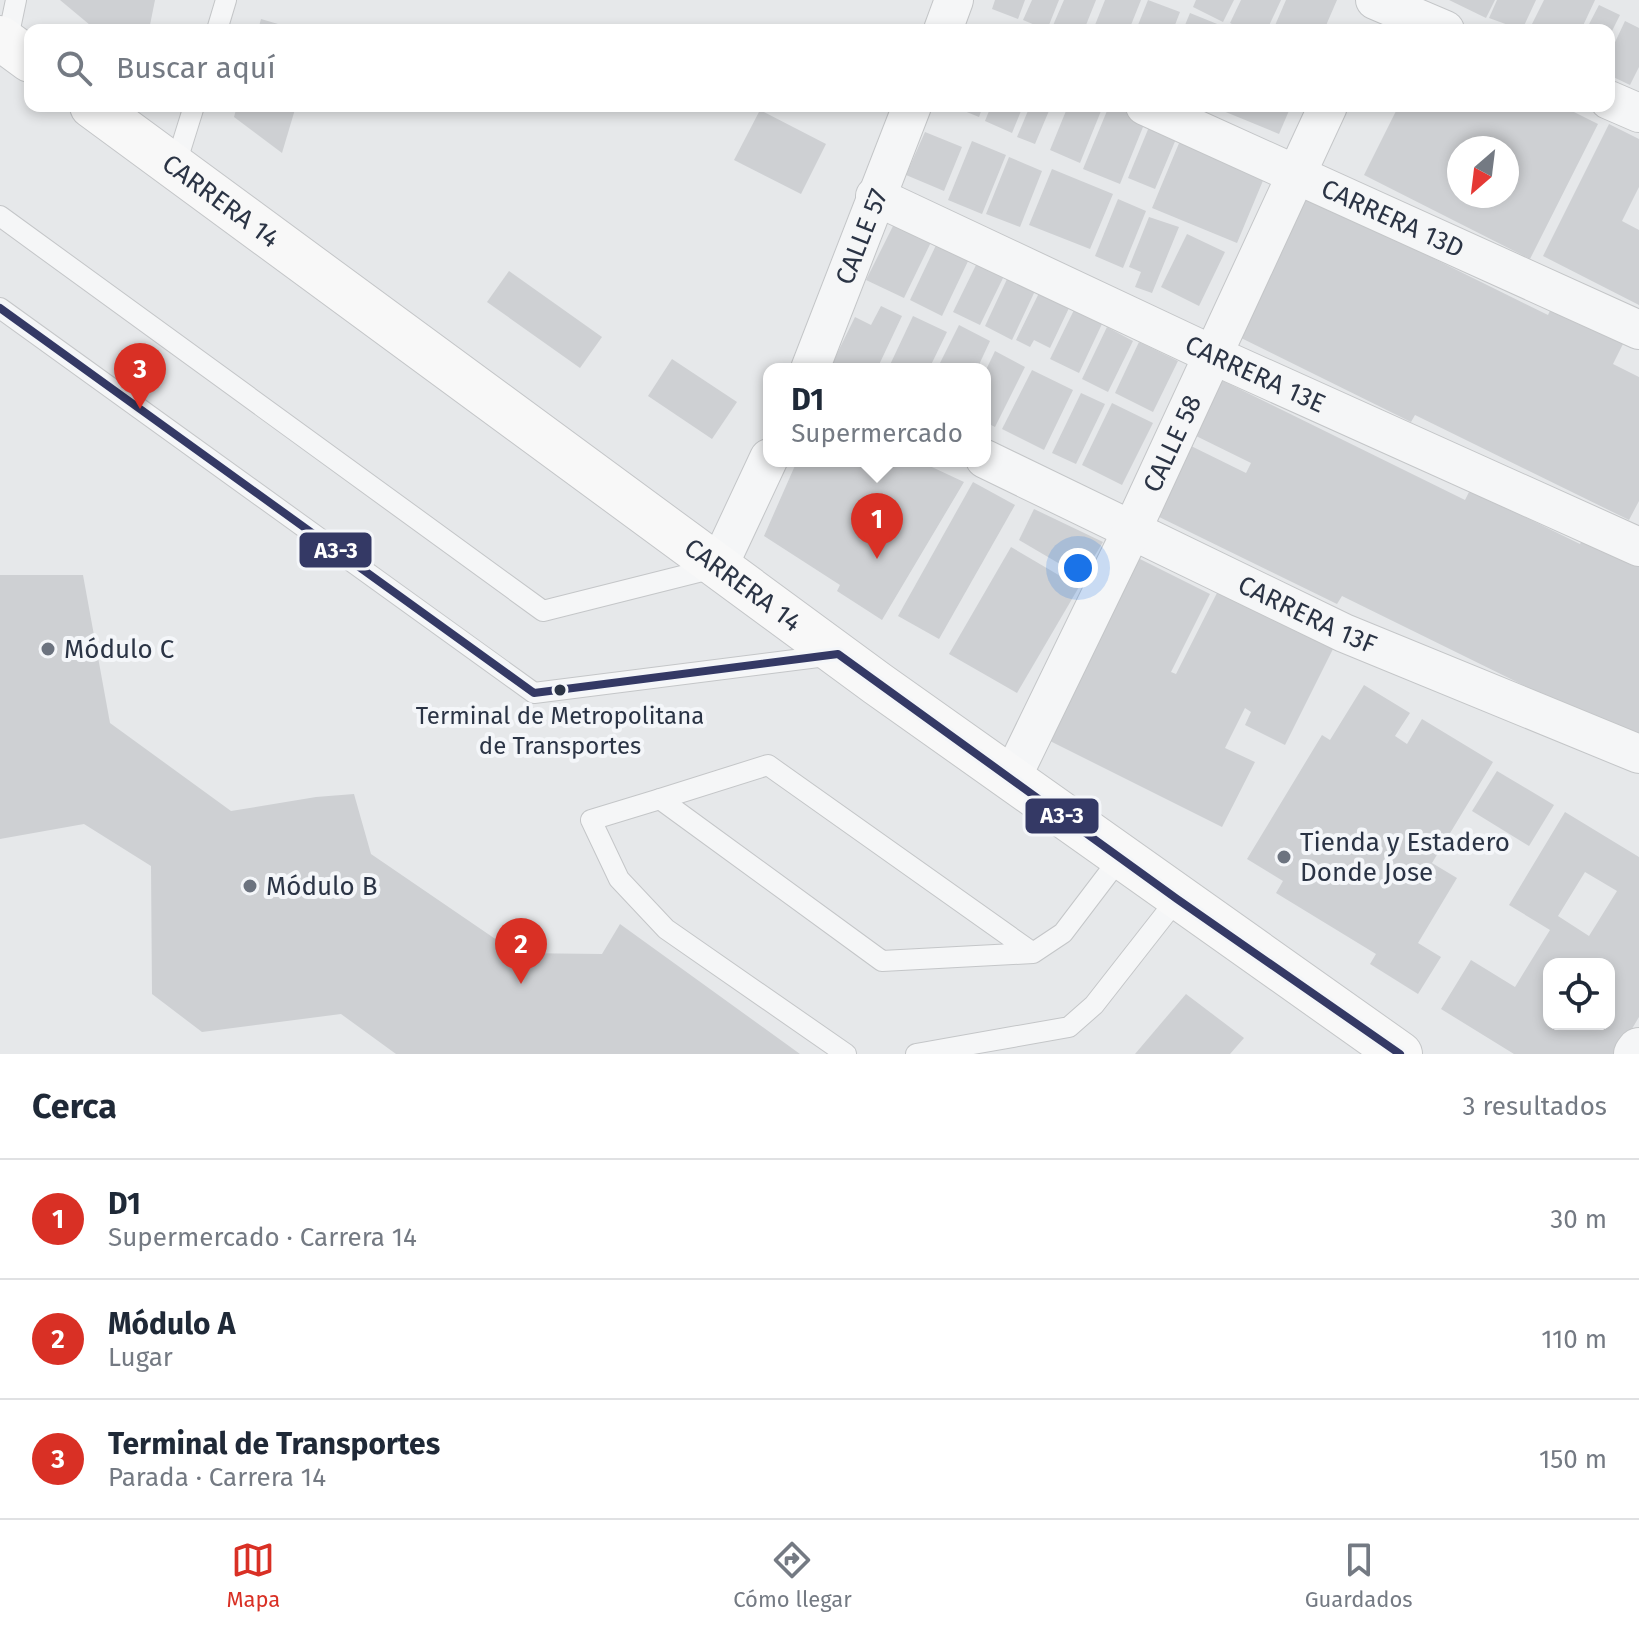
<!DOCTYPE html>
<html lang="es">
<head>
<meta charset="utf-8">
<style>
	body { margin:0; font-family:"Fira Sans",sans-serif; background:#f2f2f3; color:#1f2937 }
	.controls { position:absolute; right:24px; bottom:24px; display:grid; overflow:hidden; border-radius:16px; box-shadow:0 4px 12px #0003 }
	.controls button { width:72px; height:72px; display:grid; place-items:center; padding:0; border:0; border-bottom:2px solid #e0e1e3; background:#fff; color:#1f2937; font:40px sans-serif }
	.compass { position:absolute; left:1447px; top:136px; width:72px; height:72px; border-radius:50%; background:#fff; box-shadow:0 4px 12px #0003; rotate:208deg }
	.you { position:absolute; left:1078px; top:568px; width:28px; height:28px; margin:-20px; border:6px solid #fff; border-radius:50%; background:#1a73e8; box-shadow:0 0 0 12px #1a73e833 }
	.badge { display:grid; place-items:center; width:52px; height:52px; border-radius:50%; background:#d93025; color:#fff; font-size:26px; font-weight:700 }
	.pin { position:absolute; translate:-50% -66px; filter:drop-shadow(0 2px 4px #0008) }
	.pin::after { content:''; position:absolute; top:42px; width:28px; height:24px; background:inherit; clip-path:polygon(0 0,100% 0,50% 100%) }
	.popup { position:absolute; left:763px; top:363px; width:228px; height:104px; box-sizing:border-box; display:grid; place-content:center; border-radius:16px; background:#fff; filter:drop-shadow(0 2px 6px #0005); font-size:26px; white-space:nowrap; color:#747a83 }
	.popup b { font-size:30px; color:#1f2937 }
	.popup::after { content:''; position:absolute; left:50%; top:100%; margin-left:-16px; border:16px solid transparent; border-top-color:#fff }
	.list { margin:0; padding:0; list-style:none }
	h2 { display:flex; justify-content:space-between; align-items:center; height:104px; margin:0; padding:0 32px; font-size:34px }
	h2 small { font-size:26px; font-weight:400; color:#747a83 }
	.list li { display:grid; grid-template-columns:52px 1fr auto; gap:24px; align-items:center; box-sizing:border-box; height:120px; padding:0 32px; border-top:2px solid #e0e1e3 }
	.list b { display:block; font-size:30px; white-space:nowrap }
	.list p { margin:0; font-size:26px; white-space:nowrap; color:#747a83 }
	.list em { font-size:26px; font-style:normal; color:#747a83 }
	.icon { flex:none; width:44px; height:44px; fill:none; stroke:currentColor; stroke-width:2; stroke-linecap:round; stroke-linejoin:round }
	.map { position:relative; flex:none; width:1639px; height:1054px; overflow:hidden }
	.search { position:absolute; background:#fff; box-shadow:0 4px 12px #0003; left:24px; right:24px; top:24px; height:88px; display:flex; align-items:center; gap:20px; box-sizing:border-box; padding:0 28px; border-radius:16px; color:#747a83; font-size:30px }
	.sheet { height:464px; background:#fff }
	nav { display:flex; justify-content:space-around; align-items:center; box-sizing:border-box; height:112px; border-top:2px solid #e0e1e3; background:#fff; font-size:22px; color:#747a83 }
	nav a { display:grid; justify-items:center; gap:4px }
	nav .on { color:#d93025 }
	.map>svg:first-child { display:block }
</style>
</head>
<body>
<div class="map">
<svg width="1639" height="1054" viewBox="0 0 1639 1054">
	<rect width="100%" height="100%" fill="#e6e8ea"/>
	<g fill="#ced0d3" fill-rule="evenodd">
		<path d="M 60,0 L 155,0 L 149,30 L 96,30 Z"/>
		<path d="M 995,0 L 1025,0 L 1018,19 L 992,9 Z"/>
		<path d="M 1032,0 L 1059,0 L 1047,30 L 1023,20 Z"/>
		<path d="M 1064,0 L 1096,0 L 1084,30 L 1051,30 Z"/>
		<path d="M 1105,0 L 1141,0 L 1129,30 L 1093,30 Z"/>
		<path d="M 1148,0 L 1180,12 L 1173,30 L 1136,30 Z"/>
		<path d="M 1196,0 L 1234,0 L 1223,22 L 1193,7 Z"/>
		<path d="M 1241,0 L 1281,0 L 1267,30 L 1244,30 L 1230,23 Z"/>
		<path d="M 1286,0 L 1337,0 L 1324,30 L 1273,30 Z"/>
		<path d="M 1449,0 L 1495,0 L 1486,18 Z"/>
		<path d="M 1497,0 L 1536,0 L 1522,30 L 1489,18 Z"/>
		<path d="M 1544,0 L 1595,0 L 1581,30 L 1529,30 Z"/>
		<path d="M 1599,5 L 1620,15 L 1609,37 L 1609,30 L 1586,30 Z"/>
		<path d="M 1190,13 L 1232,30 L 1183,30 Z"/>
		<path d="M 261,19 L 295,29 L 295,30 L 258,30 Z"/>
		<path d="M 1625,21 L 1639,28 L 1639,67 L 1630,85 L 1609,75 L 1609,55 Z"/>
		<path d="M 237,106 L 296,106 L 282,153 L 234,117 Z"/>
		<path d="M 952,106 L 983,106 L 979,117 Z"/>
		<path d="M 991,106 L 1023,106 L 1012,133 L 985,121 Z"/>
		<path d="M 1030,106 L 1051,106 L 1035,144 L 1017,137 Z"/>
		<path d="M 1068,106 L 1103,106 L 1080,163 L 1050,150 Z"/>
		<path d="M 1109,106 L 1121,106 L 1147,117 L 1120,184 L 1083,169 Z"/>
		<path d="M 1211,106 L 1291,106 L 1279,134 Z"/>
		<path d="M 1391,106 L 1562,106 L 1598,124 L 1530,259 L 1364,175 L 1397,109 ZM 1459,148 L 1507,148 L 1507,196 L 1459,196 Z"/>
		<path d="M 760,110 L 826,144 L 801,194 L 734,160 Z"/>
		<path d="M 1609,124 L 1639,139 L 1639,187 L 1622,221 L 1639,230 L 1639,305 L 1543,256 Z"/>
		<path d="M 1149,127 L 1176,139 L 1155,189 L 1128,178 Z"/>
		<path d="M 925,132 L 962,147 L 944,191 L 906,175 Z"/>
		<path d="M 1182,136 L 1267,171 L 1237,243 L 1152,208 Z"/>
		<path d="M 972,141 L 1006,155 L 982,214 L 948,200 Z"/>
		<path d="M 1009,157 L 1042,171 L 1020,227 L 986,214 Z"/>
		<path d="M 1052,169 L 1113,194 L 1090,249 L 1029,225 Z"/>
		<path d="M 1297,191 L 1548,315 L 1554,302 L 1626,338 L 1613,364 L 1639,377 L 1639,501 L 1629,520 L 1415,415 L 1411,422 L 1229,332 Z"/>
		<path d="M 1118,199 L 1146,211 L 1123,268 L 1095,256 Z"/>
		<path d="M 1149,217 L 1179,227 L 1152,293 L 1135,287 L 1141,272 L 1129,267 Z"/>
		<path d="M 897,218 L 934,236 L 904,298 L 866,280 Z"/>
		<path d="M 1187,234 L 1225,252 L 1199,306 L 1161,287 Z"/>
		<path d="M 938,241 L 970,257 L 942,316 L 910,300 Z"/>
		<path d="M 977,263 L 1004,276 L 980,325 L 953,312 Z"/>
		<path d="M 509,271 L 602,337 L 580,368 L 487,302 Z"/>
		<path d="M 1008,277 L 1035,291 L 1012,340 L 985,326 Z"/>
		<path d="M 1039,293 L 1069,308 L 1050,348 L 1034,340 L 1030,347 L 1016,340 Z"/>
		<path d="M 881,306 L 902,316 L 877,369 L 831,366 L 855,317 L 871,325 Z"/>
		<path d="M 1074,310 L 1102,324 L 1079,373 L 1050,359 Z"/>
		<path d="M 913,316 L 947,332 L 929,369 L 888,369 Z"/>
		<path d="M 959,325 L 990,341 L 977,369 L 937,369 Z"/>
		<path d="M 1107,327 L 1133,341 L 1108,392 L 1082,379 Z"/>
		<path d="M 1139,342 L 1178,361 L 1153,412 L 1115,393 Z"/>
		<path d="M 995,351 L 1025,367 L 995,427 L 985,422 L 985,372 Z"/>
		<path d="M 672,359 L 737,402 L 712,439 L 648,396 Z"/>
		<path d="M 1032,370 L 1073,390 L 1044,450 L 1002,429 Z"/>
		<path d="M 1217,378 L 1465,500 L 1470,490 L 1580,544 L 1585,534 L 1639,560 L 1639,742 L 1342,596 L 1337,604 L 1151,513 L 1185,443 L 1246,473 L 1251,463 L 1190,433 Z"/>
		<path d="M 1081,393 L 1105,404 L 1076,464 L 1052,453 Z"/>
		<path d="M 1112,403 L 1153,423 L 1122,485 L 1082,465 Z"/>
		<path d="M 797,461 L 919,461 L 964,482 L 882,620 L 837,591 L 840,585 L 764,536 Z"/>
		<path d="M 973,482 L 1015,505 L 939,639 L 898,616 Z"/>
		<path d="M 1034,509 L 1103,542 L 1082,577 L 1019,540 Z"/>
		<path d="M 1011,547 L 1079,587 L 1017,693 L 949,654 Z"/>
		<path d="M 1132,555 L 1210,594 L 1171,672 L 1176,674 L 1219,589 L 1334,647 L 1285,745 L 1245,725 L 1251,712 L 1245,708 L 1225,748 L 1255,762 L 1222,827 L 1042,737 Z"/>
		<path d="M 0,575 L 83,575 L 110,723 L 231,811 L 316,797 L 354,794 L 371,854 L 516,953 L 602,954 L 620,924 L 800,1054 L 396,1054 L 341,1014 L 202,1032 L 152,994 L 151,866 L 84,824 L 0,839 Z"/>
		<path d="M 1364,685 L 1410,713 L 1395,736 L 1407,744 L 1422,719 L 1493,762 L 1432,863 L 1457,878 L 1418,943 L 1441,957 L 1418,994 L 1370,964 L 1376,954 L 1276,893 L 1283,881 L 1247,859 L 1322,735 L 1330,740 Z"/>
		<path d="M 1497,771 L 1554,805 L 1529,846 L 1472,811 Z"/>
		<path d="M 1565,812 L 1639,857 L 1639,1017 L 1617,1054 L 1514,1054 L 1441,1009 L 1471,960 L 1515,987 L 1550,930 L 1509,905 ZM 1585,872 L 1617,891 L 1589,936 L 1558,916 ZM 1549,964 L 1609,964 L 1609,1024 L 1549,1024 Z"/>
		<path d="M 1186,994 L 1244,1038 L 1230,1054 L 1135,1054 Z"/>
	</g>
	<g fill="none" stroke-linecap="round" stroke-linejoin="round">
		<defs>
			<g id="service">
				<path d="M 217,30 L 226,0"/>
				<path d="M 7,43 L 16,0"/>
				<path d="M 175,167 L 194,106"/>
				<path d="M 0,216 L 543,611 L 718,567"/>
				<path d="M 0,308 L 534,693 L 834,655"/>
				<path d="M 660,799 L 591,820 L 619,879 L 666,929 L 846,1054"/>
				<path d="M 1033,953 L 768,765 L 660,799 L 882,961 L 1033,953 L 1063,933 L 1120,858"/>
				<path d="M 916,1054 L 1069,1027 L 1094,1005 L 1177,899"/>
			</g>
			<g id="minor">
				<path d="M 1375,0 L 1445,30"/>
				<path d="M 943,30 L 954,0"/>
				<path d="M 1609,100 L 1639,113"/>
				<path id="s1" d="M 1145,106 L 1639,330"/>
				<path id="s2" d="M 875,196 L 1213,355 L 1639,547"/>
				<path id="s3" d="M 810,369 L 912,106"/>
				<path id="s4" d="M 985,459 L 1344,633 L 1639,754"/>
				<path d="M 718,567 L 769,458"/>
				<path id="s5" d="M 1012,777 L 1131,532 L 1328,106"/>
			</g>
			<path id="tertiary" d="M 1636,1054 L 1639,1050"/>
			<g id="secondary">
				<path d="M 0,38 L 30,60"/>
				<path id="s6" d="M 92,106 L 878,684 L 1400,1054"/>
			</g>
		</defs>
		<use href="#service" stroke="#c4c6c8" stroke-width="22"/>
		<use href="#minor" stroke="#c4c6c8" stroke-width="40"/>
		<use href="#tertiary" stroke="#c4c6c8" stroke-width="46"/>
		<use href="#secondary" stroke="#c4c6c8" stroke-width="46"/>
		<use href="#service" stroke="#f5f6f7" stroke-width="20"/>
		<use href="#minor" stroke="#f5f6f7" stroke-width="38"/>
		<use href="#tertiary" stroke="#f5f6f7" stroke-width="44"/>
		<use href="#secondary" stroke="#f8f8f8" stroke-width="44"/>
		<defs>
			<path id="bus-1" d="M 0,308 L 534,693 L 838,654 L 1177,899 L 1400,1054"/>
		</defs>
		<use href="#bus-1" stroke="#f4f6f9" stroke-width="14"/>
		<use href="#bus-1" stroke="#343965" stroke-width="8"/>
	</g>
	<g fill="#6c737f" stroke="#f4f6f9" stroke-width="3">
		<circle cx="48" cy="649" r="8"/>
		<circle cx="1284" cy="857" r="8"/>
		<circle cx="250" cy="886" r="8"/>
	</g>
	<circle fill="#2b3445" stroke="#f4f6f9" stroke-width="3" cx="560" cy="690" r="7"/>
	<g text-anchor="middle" dominant-baseline="central" stroke-width="8" stroke-linejoin="round" paint-order="stroke">
		<g font-size="24" fill="#2b3445" stroke="#f4f6f9">
			<text x="560" y="716">Terminal de Metropolitana<tspan x="560" dy="30">de Transportes</tspan></text>
		</g>
		<g font-size="26" fill="#2b3445" stroke="#f4f6f9">
			<text stroke="none"><textPath href="#s6" startOffset="160">CARRERA 14</textPath></text>
			<text stroke="none"><textPath href="#s1" startOffset="272">CARRERA 13D</textPath></text>
			<text stroke="none"><textPath href="#s3" startOffset="142">CALLE 57</textPath></text>
			<text stroke="none"><textPath href="#s2" startOffset="420">CARRERA 13E</textPath></text>
			<text stroke="none"><textPath href="#s5" startOffset="370">CALLE 58</textPath></text>
			<text stroke="none"><textPath href="#s6" startOffset="808">CARRERA 14</textPath></text>
			<text stroke="none"><textPath href="#s4" startOffset="358">CARRERA 13F</textPath></text>
		</g>
		<g font-size="26" fill="#2b3445" stroke="#f4f6f9" text-anchor="start">
			<text x="64" y="649">Módulo C</text>
			<text x="1300" y="842">Tienda y Estadero<tspan x="1300" dy="30">Donde Jose</tspan></text>
			<text x="266" y="886">Módulo B</text>
		</g>
	</g>
	<g stroke="#f4f6f9" stroke-width="3">
		<rect x="298" y="531" width="75" height="38" rx="8" fill="#343965"/>
		<rect x="1024" y="797" width="76" height="38" rx="8" fill="#343965"/>
	</g>
	<g font-size="22" text-anchor="middle" font-weight="bold" fill="#fff">
		<text x="336" y="558">A3-3</text>
		<text x="1062" y="823">A3-3</text>
	</g>
</svg>
<div class="controls">
<button><svg class="icon" aria-label="locate" viewBox="0 0 24 24"><circle cx="12" cy="12" r="6"/><path d="M12 2v4M12 18v4M2 12h4M18 12h4"/></svg></button>
</div>
<svg class="compass" viewBox="-18 -18 36 36"><path d="M0-13l5 13h-10z" fill="#e53935"/><path d="M0 13l5-13h-10z" fill="#747a83"/></svg>
<div class="you"></div>
<div class="pin badge" style="left:877px;top:559px">1</div>
<div class="popup"><b>D1</b>Supermercado</div>
<div class="pin badge" style="left:521px;top:984px">2</div>
<div class="pin badge" style="left:140px;top:409px">3</div>
<div class="search"><svg class="icon" aria-label="search" viewBox="0 0 24 24"><circle cx="10" cy="10" r="6"/><path d="M15 15l6 6"/></svg>Buscar aquí</div>
</div>
<section class="sheet">
<h2>Cerca<small>3 resultados</small></h2>
<ul class="list">
<li><span class="badge">1</span><div><b>D1</b><p>Supermercado · Carrera 14</p></div><em>30 m</em></li>
<li><span class="badge">2</span><div><b>Módulo A</b><p>Lugar</p></div><em>110 m</em></li>
<li><span class="badge">3</span><div><b>Terminal de Transportes</b><p>Parada · Carrera 14</p></div><em>150 m</em></li>
</ul>
</section>
<nav>
<a class="on"><svg class="icon" aria-label="map" viewBox="0 0 24 24"><path d="M3 6l6-2 6 2 6-2v14l-6 2-6-2-6 2zM9 4v14M15 6v14"/></svg>Mapa</a>
<a><svg class="icon" aria-label="directions" viewBox="0 0 24 24"><path d="M12 3l9 9-9 9-9-9zM9 14v-3h6M13 9l2 2-2 2"/></svg>Cómo llegar</a>
<a><svg class="icon" aria-label="saved" viewBox="0 0 24 24"><path d="M7 4h10v16l-5-4-5 4z"/></svg>Guardados</a>
</nav>
</body>
</html>
